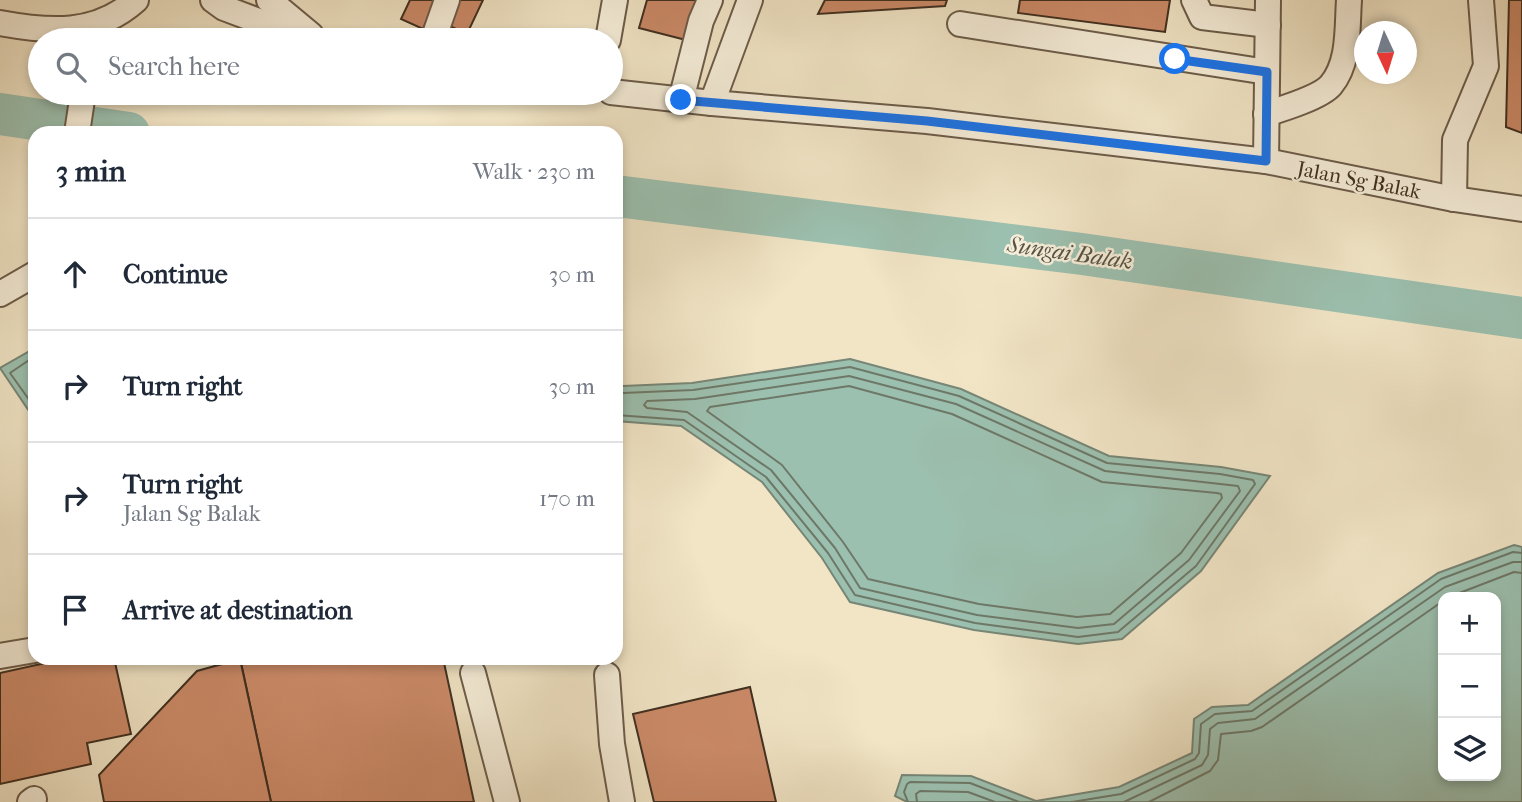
<!DOCTYPE html>
<html lang="en">
<head>
<meta charset="utf-8">
<style>
	body { margin:0; font-family:"IM FELL French Canon",serif; background:#f6f6f7; color:#1f2937 }
	.controls { position:absolute; right:21px; bottom:21px; display:grid; overflow:hidden; border-radius:14px; box-shadow:0 4px 10px #0003 }
	.controls button { width:63px; height:63px; display:grid; place-items:center; padding:0; border:0; border-bottom:2px solid #e0e1e3; background:#fff; color:#1f2937; font:35px sans-serif }
	.compass { position:absolute; left:1354px; top:21px; width:63px; height:63px; border-radius:50%; background:#fff; box-shadow:0 4px 10px #0003; rotate:176deg }
	.stop { position:absolute; width:21px; height:21px; margin:-16px; border:5px solid #1a73e8; border-radius:50%; background:#fff }
	.stop.end { background:#1a73e8; border-color:#fff; box-shadow:0 2px 7px #0008 }
	.list { margin:0; padding:0; list-style:none }
	h2 { display:flex; justify-content:space-between; align-items:center; height:91px; margin:0; padding:0 28px; font-size:30px }
	h2 small { font-size:23px; font-weight:400; color:#747a83 }
	.list li { display:grid; grid-template-columns:46px 1fr auto; gap:21px; align-items:center; box-sizing:border-box; height:112px; padding:0 28px; border-top:2px solid #e0e1e3 }
	.list b { display:block; font-size:26px; white-space:nowrap }
	.list p { margin:0; font-size:23px; white-space:nowrap; color:#747a83 }
	.list em { font-size:23px; font-style:normal; color:#747a83 }
	.icon { flex:none; width:38px; height:38px; fill:none; stroke:currentColor; stroke-width:2; stroke-linecap:round; stroke-linejoin:round }
	.map { position:relative; flex:none; width:1522px; height:802px; overflow:hidden }
	.search { position:absolute; background:#fff; box-shadow:0 4px 10px #0003; left:28px; top:28px; width:595px; height:77px; display:flex; align-items:center; gap:18px; box-sizing:border-box; padding:0 24px; border-radius:38px; color:#747a83; font-size:26px }
	.panel { position:absolute; background:#fff; box-shadow:0 4px 10px #0003; left:28px; top:126px; width:595px; height:539px; border-radius:21px }
	.map>svg:first-child { display:block }
</style>
</head>
<body>
<div class="map">
<svg width="1522" height="802" viewBox="0 0 1522 802">
	<rect width="100%" height="100%" fill="#f1e5c6"/>
	<filter id="stains"><feTurbulence type="fractalNoise" baseFrequency=".00286" numOctaves="4"/><feColorMatrix values="0 0 0 0 .2 0 0 0 0 .09 0 0 0 0 .02 0 0 0 .5 -.17"/></filter>
	<radialGradient id="worn" r=".72"><stop offset=".6" stop-color="#630" stop-opacity="0"/><stop offset="1" stop-color="#630" stop-opacity=".3"/></radialGradient>
	<g fill="#9cc0af" stroke="#778676" stroke-width="2" fill-rule="evenodd">
		<path d="M 35,348 L 35,420 L 0,368 Z"/>
		<path d="M 850,359 L 961,389 L 1109,456 L 1221,467 L 1270,476 L 1201,571 L 1122,639 L 1078,644 L 974,630 L 850,602 L 822,558 L 762,482 L 681,426 L 616,421 L 616,383 L 623,386 L 692,383 Z"/>
		<path d="M 1514,545 L 1522,547 L 1522,802 L 907,802 L 895,796 L 902,775 L 971,776 L 1036,801 L 1119,787 L 1192,753 L 1194,719 L 1212,707 L 1248,705 L 1438,573 ZM 1443,597 L 1496,597 L 1496,776 L 1443,776 Z"/>
	</g>
	<g fill="none" stroke-linecap="round" stroke-linejoin="round">
		<g stroke="#6e7868" stroke-width="2">
			<path d="M 35,356 L 10,373 L 35,408"/>
			<path d="M 849,376 L 956,404 L 1105,471 L 1238,486 L 1240,491 L 1189,560 L 1114,624 L 1078,628 L 977,615 L 860,588 L 835,548 L 771,470 L 687,412 L 647,408 L 644,405 L 647,401 L 695,399 Z"/>
			<path d="M 849,386 L 952,414 L 1102,482 L 1217,493 L 1221,494 L 1222,498 L 1181,553 L 1110,614 L 1077,617 L 979,604 L 868,579 L 843,542 L 782,465 L 707,411 L 710,407 Z"/>
			<path d="M 616,391 L 623,393 L 693,390 L 850,367 L 959,396 L 1107,463 L 1220,474 L 1253,480 L 1255,484 L 1196,566 L 1118,632 L 1078,637 L 975,623 L 855,595 L 828,553 L 766,477 L 684,420 L 616,415"/>
			<path d="M 1449,597 L 1514,572 L 1522,573"/>
			<path d="M 908,802 L 904,792 L 907,784 L 910,782 L 970,783 L 1019,802"/>
			<path d="M 917,802 L 916,794 L 920,791 L 968,792 L 995,802"/>
			<path d="M 1072,802 L 1121,794 L 1195,759 L 1199,753 L 1201,724 L 1215,714 L 1252,711 L 1441,579 L 1513,552 L 1522,553"/>
			<path d="M 1124,802 L 1202,765 L 1208,755 L 1210,729 L 1218,723 L 1255,719 L 1445,587 L 1513,562 L 1522,562"/>
			<path d="M 1149,802 L 1210,771 L 1218,760 L 1221,734 L 1251,731 L 1262,727 L 1443,601"/>
		</g>
		<g stroke="#9cc0af" stroke-width="42">
			<path d="M 0,114 L 129,133"/>
			<path d="M 616,196 L 1082,254 L 1522,318"/>
		</g>
	</g>
	<g fill="#cb8a68" stroke="#3f2f20" stroke-width="2">
		<path d="M 410,0 L 436,0 L 423,29 L 401,19 Z"/>
		<path d="M 451,0 L 483,0 L 467,34 L 441,22 Z"/>
		<path d="M 647,0 L 697,0 L 686,40 L 639,28 Z"/>
		<path d="M 825,0 L 947,0 L 945,6 L 818,14 Z"/>
		<path d="M 1020,0 L 1170,0 L 1165,32 L 1018,13 Z"/>
		<path d="M 1509,0 L 1522,0 L 1522,133 L 1506,127 Z"/>
		<path d="M 68,658 L 114,658 L 131,734 L 87,743 L 91,764 L 0,784 L 0,673 Z"/>
		<path d="M 240,658 L 443,658 L 474,802 L 271,802 Z"/>
		<path d="M 240,659 L 271,802 L 104,802 L 99,775 L 197,671 Z"/>
		<path d="M 750,687 L 776,802 L 654,802 L 633,714 Z"/>
	</g>
	<g fill="none" stroke-linecap="round" stroke-linejoin="round">
		<defs>
			<g id="minor">
				<path d="M 213,0 L 224,8 L 309,40"/>
				<path d="M 269,0 L 311,35"/>
				<path d="M 1194,0 L 1202,17 L 1268,25"/>
				<path d="M 0,23 C 49,32 96,36 136,0"/>
				<path d="M 960,24 L 1267,72"/>
				<path d="M 433,40 L 447,0"/>
				<path d="M 608,40 L 615,0"/>
				<path d="M 611,92 L 712,103 L 927,121 L 1266,161 L 1454,199 L 1522,209"/>
				<path d="M 681,100 L 701,21 L 710,0"/>
				<path d="M 712,103 L 750,0"/>
				<path d="M 1266,114 C 1282,109 1321,97 1331,85 C 1350,62 1347,28 1349,0"/>
				<path d="M 77,133 L 83,93"/>
				<path d="M 1266,161 L 1268,0"/>
				<path d="M 1454,199 L 1455,140 L 1486,66 L 1481,0"/>
				<path d="M 0,294 L 35,274"/>
				<path d="M 0,656 L 35,650"/>
				<path d="M 473,673 L 507,802"/>
				<path d="M 607,675 L 612,744 L 622,802"/>
				<path d="M 30,802 L 34,799"/>
			</g>
		</defs>
		<use href="#minor" stroke="#6c5c4a" stroke-width="28"/>
		<use href="#minor" stroke="#f6eeda" stroke-width="24"/>
	</g>
	<g fill="none" stroke-linecap="round" stroke-linejoin="round">
		<path stroke="#1a73e8" stroke-width="9" d="M 681,100 L 927,121 L 1266,161 L 1267,72 L 1175,59"/>
	</g>
	<g text-anchor="middle" dominant-baseline="central" stroke-width="5" stroke-linejoin="round" paint-order="stroke">
		<g font-size="21" fill="#3f2f20" stroke="#f6eeda">
			<text transform="translate(1359 180) rotate(11)">Jalan Sg Balak</text>
		</g>
		<g font-size="23" font-style="italic" fill="#565344" stroke="#f6eeda">
			<text transform="translate(1070 253) rotate(8)">Sungai Balak</text>
		</g>
	</g>
	<rect width="100%" height="100%" filter="url(#stains)"/>
	<rect width="100%" height="100%" fill="url(#worn)"/>
</svg>
<div class="controls">
<button>+</button>
<button>−</button>
<button><svg class="icon" aria-label="layers" viewBox="0 0 24 24"><path d="M12 4l9 5-9 5-9-5zM3 14l9 5 9-5"/></svg></button>
</div>
<svg class="compass" viewBox="-18 -18 36 36"><path d="M0-13l5 13h-10z" fill="#e53935"/><path d="M0 13l5-13h-10z" fill="#747a83"/></svg>
<div class="stop" style="left:1175px;top:59px"></div>
<div class="stop end" style="left:681px;top:100px"></div>
<div class="search"><svg class="icon" aria-label="search" viewBox="0 0 24 24"><circle cx="10" cy="10" r="6"/><path d="M15 15l6 6"/></svg>Search here</div>
<section class="panel">
<h2>3 min<small>Walk · 230 m</small></h2>
<ul class="list">
<li><svg class="icon" aria-label="ahead" viewBox="0 0 24 24"><path d="M12 20V5M6 11l6-6 6 6"/></svg><div><b>Continue</b></div><em>30 m</em></li>
<li><svg class="icon" aria-label="right" viewBox="0 0 24 24"><path d="M7 20v-9h11M14 6l5 5-5 5"/></svg><div><b>Turn right</b></div><em>30 m</em></li>
<li><svg class="icon" aria-label="right" viewBox="0 0 24 24"><path d="M7 20v-9h11M14 6l5 5-5 5"/></svg><div><b>Turn right</b><p>Jalan Sg Balak</p></div><em>170 m</em></li>
<li><svg class="icon" aria-label="arrive" viewBox="0 0 24 24"><path d="M6 21V4h12l-3 4 3 4H6"/></svg><div><b>Arrive at destination</b></div></li>
</ul>
</section>
</div>
</body>
</html>
